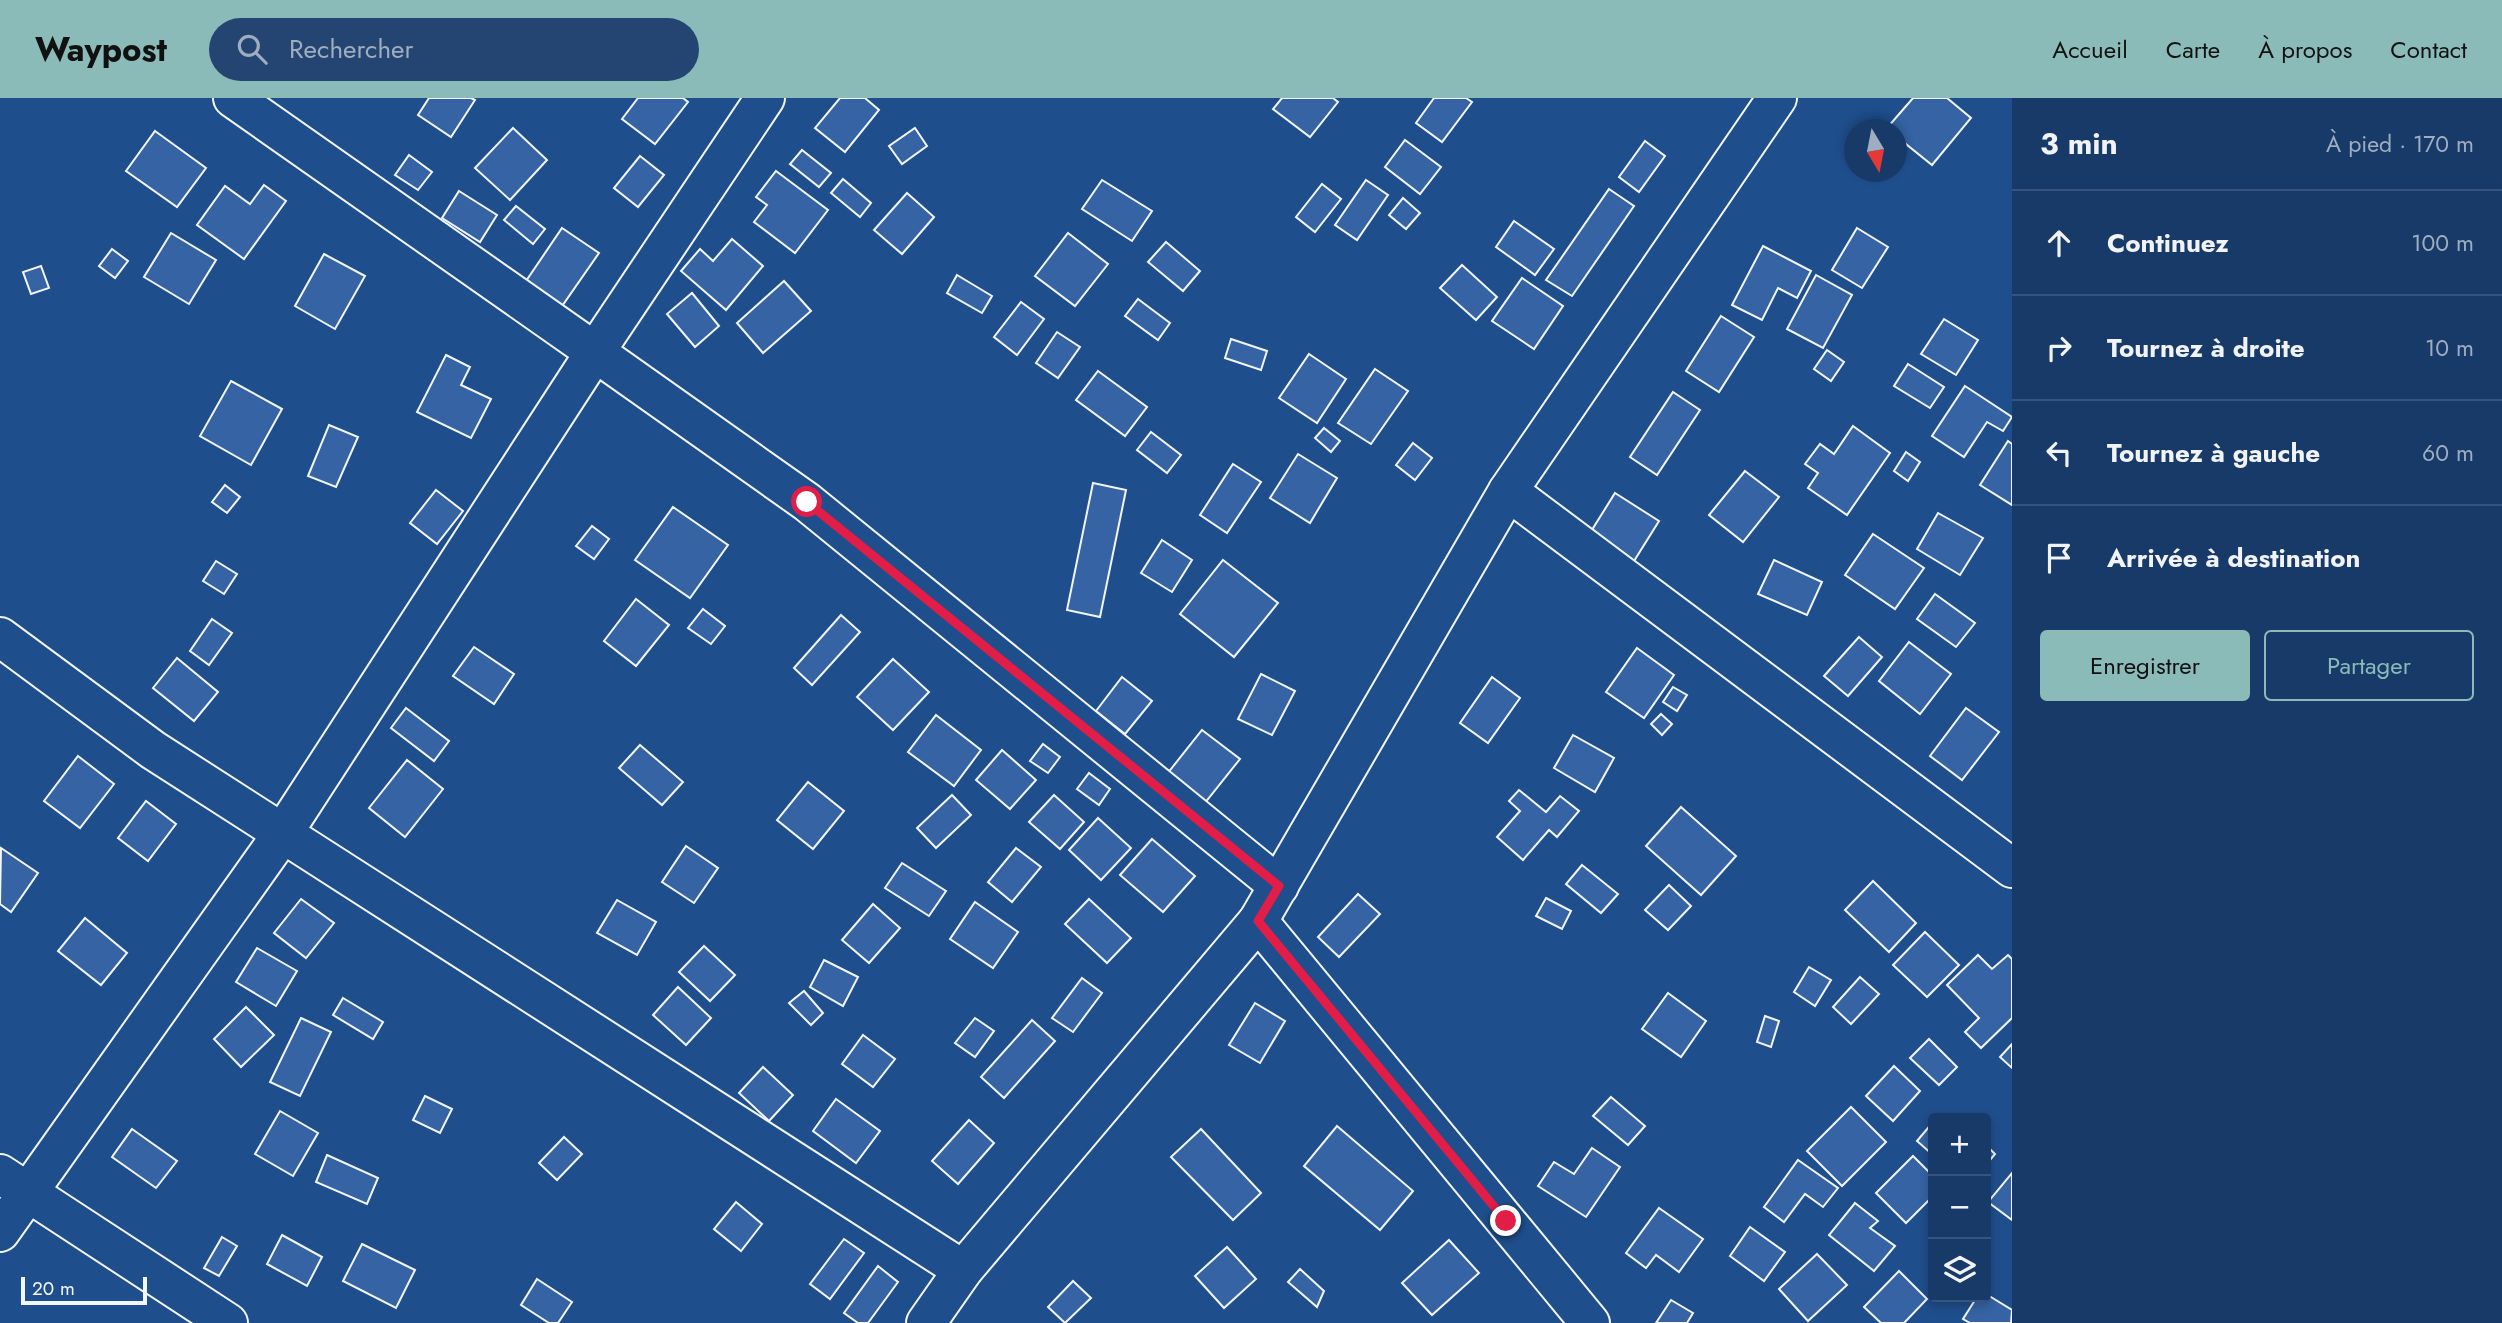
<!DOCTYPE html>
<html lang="fr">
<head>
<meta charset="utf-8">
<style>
	body { margin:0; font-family:Jost,sans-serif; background:#244571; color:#f1f3f6 }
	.controls { position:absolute; right:21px; bottom:21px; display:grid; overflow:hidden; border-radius:7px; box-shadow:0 4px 10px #0003 }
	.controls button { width:63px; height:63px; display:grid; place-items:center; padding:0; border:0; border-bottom:2px solid #36547d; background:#173a69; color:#f1f3f6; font:35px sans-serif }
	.compass { position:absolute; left:1844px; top:21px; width:63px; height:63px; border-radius:50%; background:#173a69; box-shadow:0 4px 10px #0003; rotate:170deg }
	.scale { position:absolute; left:21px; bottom:18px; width:126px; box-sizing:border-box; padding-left:7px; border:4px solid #f2f6ff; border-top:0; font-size:19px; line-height:24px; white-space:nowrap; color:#f2f6ff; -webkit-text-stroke:5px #1f4e8c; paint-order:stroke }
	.stop { position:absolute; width:21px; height:21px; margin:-16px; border:5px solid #e11d48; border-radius:50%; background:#fff }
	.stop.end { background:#e11d48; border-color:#fff; box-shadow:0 2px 7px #0008 }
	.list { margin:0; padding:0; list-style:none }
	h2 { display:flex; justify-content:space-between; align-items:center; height:91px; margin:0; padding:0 28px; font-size:30px }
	h2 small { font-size:23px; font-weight:400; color:#9eadc0 }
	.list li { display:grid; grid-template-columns:46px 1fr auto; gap:21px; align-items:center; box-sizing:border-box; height:105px; padding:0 28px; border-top:2px solid #36547d }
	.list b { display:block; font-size:26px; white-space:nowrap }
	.list em { font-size:23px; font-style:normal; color:#9eadc0 }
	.actions { display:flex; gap:14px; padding:21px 28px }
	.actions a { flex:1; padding:16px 0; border:2px solid #8bbbb9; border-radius:7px; text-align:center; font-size:24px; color:#8bbbb9 }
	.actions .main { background:#8bbbb9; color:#111 }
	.icon { flex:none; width:38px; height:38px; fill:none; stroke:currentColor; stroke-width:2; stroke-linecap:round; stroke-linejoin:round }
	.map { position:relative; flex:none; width:2012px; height:1225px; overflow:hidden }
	header { display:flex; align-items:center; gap:42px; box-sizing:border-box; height:98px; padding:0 35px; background:#8bbbb9; color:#111 }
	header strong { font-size:33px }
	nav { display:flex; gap:38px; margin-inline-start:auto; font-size:24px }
	.search { width:490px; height:63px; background:#244571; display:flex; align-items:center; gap:18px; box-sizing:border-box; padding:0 24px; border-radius:38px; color:#9eadc0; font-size:26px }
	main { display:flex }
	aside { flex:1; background:#173a69 }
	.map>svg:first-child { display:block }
</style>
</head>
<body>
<header>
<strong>Waypost</strong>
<div class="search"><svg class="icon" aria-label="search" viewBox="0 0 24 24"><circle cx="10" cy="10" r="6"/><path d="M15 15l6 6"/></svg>Rechercher</div>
<nav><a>Accueil</a><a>Carte</a><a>À propos</a><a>Contact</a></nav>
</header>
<main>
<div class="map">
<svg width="2012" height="1225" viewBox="0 0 2012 1225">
	<rect width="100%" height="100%" fill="#1f4e8c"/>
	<g fill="#3563a3" stroke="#f2f6ff" stroke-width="2">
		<path d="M 429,0 L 471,0 L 475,2 L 451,39 L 418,17 Z"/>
		<path d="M 638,0 L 683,0 L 688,4 L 655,46 L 622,21 Z"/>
		<path d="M 840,0 L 865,0 L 879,12 L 845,54 L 815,30 Z"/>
		<path d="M 1282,0 L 1333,0 L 1338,4 L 1310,39 L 1273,11 Z"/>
		<path d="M 1434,0 L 1466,0 L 1472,4 L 1442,44 L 1416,25 Z"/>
		<path d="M 1913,0 L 1947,0 L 1971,20 L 1932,67 L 1896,38 L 1896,32 L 1887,30 Z"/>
		<path d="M 513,30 L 547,62 L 510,102 L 475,70 Z"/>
		<path d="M 915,30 L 927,48 L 902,66 L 889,48 Z"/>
		<path d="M 155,33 L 206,70 L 177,109 L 126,73 Z"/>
		<path d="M 1405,42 L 1441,69 L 1420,96 L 1385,69 Z"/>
		<path d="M 1645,43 L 1665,58 L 1639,94 L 1619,79 Z"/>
		<path d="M 802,52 L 831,75 L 819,89 L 790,66 Z"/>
		<path d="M 409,57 L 432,74 L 418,92 L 395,77 Z"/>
		<path d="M 640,58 L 664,77 L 638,109 L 614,90 Z"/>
		<path d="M 776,73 L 828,112 L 795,155 L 754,124 L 767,107 L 756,99 Z"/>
		<path d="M 843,81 L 871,105 L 860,119 L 831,95 Z"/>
		<path d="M 1102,82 L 1152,113 L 1132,143 L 1082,111 Z"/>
		<path d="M 1366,82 L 1388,97 L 1357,142 L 1335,127 Z"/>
		<path d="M 1322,86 L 1341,101 L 1315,134 L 1296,119 Z"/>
		<path d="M 264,87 L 286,103 L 244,161 L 197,127 L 225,88 L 250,106 Z"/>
		<path d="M 1609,91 L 1634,108 L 1572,198 L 1546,182 Z"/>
		<path d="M 459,93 L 497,117 L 480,144 L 442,120 Z"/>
		<path d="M 907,95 L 934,119 L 902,156 L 874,132 Z"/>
		<path d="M 1403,100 L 1420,115 L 1406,131 L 1389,117 Z"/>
		<path d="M 516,108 L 545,131 L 533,146 L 504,122 Z"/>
		<path d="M 1514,123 L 1554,151 L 1535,177 L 1496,149 Z"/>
		<path d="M 562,130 L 599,155 L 560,211 L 524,186 Z"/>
		<path d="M 1857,130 L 1888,149 L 1862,190 L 1832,172 Z"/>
		<path d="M 171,135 L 216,162 L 189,206 L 144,179 Z"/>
		<path d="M 1068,135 L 1108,166 L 1075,208 L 1035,178 Z"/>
		<path d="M 732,141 L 763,168 L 726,212 L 681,173 L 700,151 L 713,163 Z"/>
		<path d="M 1166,144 L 1200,173 L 1183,193 L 1148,164 Z"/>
		<path d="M 1763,148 L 1811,173 L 1797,200 L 1778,190 L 1762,222 L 1732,207 Z"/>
		<path d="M 112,151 L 128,163 L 115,180 L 99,168 Z"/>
		<path d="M 324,156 L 365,178 L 335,231 L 295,208 Z"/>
		<path d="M 1462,167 L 1497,199 L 1476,222 L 1440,190 Z"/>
		<path d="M 41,168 L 49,190 L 31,196 L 23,174 Z"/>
		<path d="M 957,177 L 992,198 L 982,215 L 947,195 Z"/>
		<path d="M 1816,177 L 1852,197 L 1823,250 L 1787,231 Z"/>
		<path d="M 1522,180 L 1563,208 L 1534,251 L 1492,223 Z"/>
		<path d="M 784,183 L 811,213 L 763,255 L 737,225 Z"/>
		<path d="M 692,195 L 719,228 L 695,249 L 667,216 Z"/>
		<path d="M 1138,201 L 1170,225 L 1158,242 L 1125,218 Z"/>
		<path d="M 1021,204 L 1044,221 L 1017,257 L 994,239 Z"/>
		<path d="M 1721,218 L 1754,239 L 1719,294 L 1686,273 Z"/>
		<path d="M 1944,221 L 1978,242 L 1956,277 L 1921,256 Z"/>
		<path d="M 1057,234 L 1080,249 L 1058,280 L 1036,265 Z"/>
		<path d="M 1231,241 L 1267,253 L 1261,272 L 1225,260 Z"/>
		<path d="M 1827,252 L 1844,264 L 1831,283 L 1814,271 Z"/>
		<path d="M 1309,256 L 1346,281 L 1317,325 L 1279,300 Z"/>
		<path d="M 446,257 L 470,269 L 461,287 L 491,301 L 471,340 L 417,314 Z"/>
		<path d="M 1908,266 L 1944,289 L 1930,310 L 1894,288 Z"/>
		<path d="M 1375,271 L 1408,293 L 1371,346 L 1338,325 Z"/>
		<path d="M 1098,273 L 1147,309 L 1125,338 L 1076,302 Z"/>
		<path d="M 231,283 L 282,311 L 251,367 L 200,338 Z"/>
		<path d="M 1965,288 L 2012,319 L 2003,333 L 1987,324 L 1964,359 L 1932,338 Z"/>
		<path d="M 1673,294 L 1700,312 L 1657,377 L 1630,359 Z"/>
		<path d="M 329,327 L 358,339 L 336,389 L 308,378 Z"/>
		<path d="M 1853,328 L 1890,355 L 1847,417 L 1808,390 L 1818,375 L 1805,366 L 1820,346 L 1834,356 Z"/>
		<path d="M 1324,330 L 1340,343 L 1331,354 L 1315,340 Z"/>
		<path d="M 1151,334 L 1181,357 L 1167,375 L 1137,352 Z"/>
		<path d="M 2008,343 L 2012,346 L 2012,407 L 1980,387 Z"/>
		<path d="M 1413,345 L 1432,360 L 1415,382 L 1396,367 Z"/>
		<path d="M 1906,354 L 1920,364 L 1908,383 L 1894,373 Z"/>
		<path d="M 1298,356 L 1337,380 L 1310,425 L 1270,400 Z"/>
		<path d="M 1233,366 L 1261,384 L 1227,435 L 1200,417 Z"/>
		<path d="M 1745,373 L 1779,399 L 1743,444 L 1709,417 Z"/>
		<path d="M 1093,385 L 1126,392 L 1100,519 L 1067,512 Z"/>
		<path d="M 225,387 L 240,399 L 227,415 L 212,404 Z"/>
		<path d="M 436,392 L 463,413 L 437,446 L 410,425 Z"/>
		<path d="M 1615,395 L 1659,423 L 1634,463 L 1590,435 Z"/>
		<path d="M 673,409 L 728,447 L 690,500 L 635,462 Z"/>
		<path d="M 1938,415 L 1983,440 L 1960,477 L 1917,451 Z"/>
		<path d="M 592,428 L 609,441 L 594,461 L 576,448 Z"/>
		<path d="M 1873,436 L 1924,470 L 1895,511 L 1845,477 Z"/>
		<path d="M 1162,442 L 1192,462 L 1172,494 L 1141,475 Z"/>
		<path d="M 1223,462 L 1278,505 L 1234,559 L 1180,516 Z"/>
		<path d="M 1774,462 L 1822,484 L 1807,517 L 1758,496 Z"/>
		<path d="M 216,463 L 237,476 L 224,496 L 203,483 Z"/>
		<path d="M 1935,496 L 1975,525 L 1956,549 L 1917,521 Z"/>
		<path d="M 636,501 L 669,527 L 636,568 L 604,543 Z"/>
		<path d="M 703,511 L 725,528 L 711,546 L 688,530 Z"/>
		<path d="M 841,517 L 860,534 L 812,587 L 794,570 Z"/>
		<path d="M 212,521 L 232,535 L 209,567 L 190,553 Z"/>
		<path d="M 1859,539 L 1882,559 L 1848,598 L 1824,578 Z"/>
		<path d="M 1909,544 L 1951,576 L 1920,616 L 1879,583 Z"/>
		<path d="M 474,549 L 514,576 L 494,606 L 453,578 Z"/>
		<path d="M 1637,550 L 1674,577 L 1644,620 L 1606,594 Z"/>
		<path d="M 177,560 L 218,594 L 194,623 L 153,590 Z"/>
		<path d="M 893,561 L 929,594 L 893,632 L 857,599 Z"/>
		<path d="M 1261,576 L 1295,593 L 1272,637 L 1238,621 Z"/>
		<path d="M 1122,579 L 1152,603 L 1125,636 L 1096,613 Z"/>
		<path d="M 1492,579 L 1520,600 L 1488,645 L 1460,625 Z"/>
		<path d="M 1673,589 L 1687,597 L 1677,613 L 1663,604 Z"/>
		<path d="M 406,610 L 449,643 L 434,663 L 391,630 Z"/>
		<path d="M 1966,610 L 1999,634 L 1962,682 L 1930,658 Z"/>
		<path d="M 1661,616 L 1672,626 L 1662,637 L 1651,626 Z"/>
		<path d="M 936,617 L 981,652 L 954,688 L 908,654 Z"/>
		<path d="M 1202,632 L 1240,661 L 1204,706 L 1167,676 Z"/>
		<path d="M 1573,637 L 1614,660 L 1595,694 L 1554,670 Z"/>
		<path d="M 1043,646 L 1060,659 L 1048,675 L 1030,663 Z"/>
		<path d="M 640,647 L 683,684 L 662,707 L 619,670 Z"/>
		<path d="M 1002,652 L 1036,682 L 1010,711 L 976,682 Z"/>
		<path d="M 78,658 L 114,686 L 80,730 L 44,703 Z"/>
		<path d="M 407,662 L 443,691 L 405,739 L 369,710 Z"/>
		<path d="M 1089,675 L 1110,691 L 1099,707 L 1077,691 Z"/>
		<path d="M 808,684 L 844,713 L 813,751 L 777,722 Z"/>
		<path d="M 1519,692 L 1546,714 L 1560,698 L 1579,713 L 1557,739 L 1549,732 L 1523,762 L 1497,739 L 1520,713 L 1509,703 Z"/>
		<path d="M 952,697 L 971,717 L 936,750 L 917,730 Z"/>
		<path d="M 1054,697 L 1084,724 L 1060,751 L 1029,724 Z"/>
		<path d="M 146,703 L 176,726 L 148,763 L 118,740 Z"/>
		<path d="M 1681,709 L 1736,758 L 1701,797 L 1646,748 Z"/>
		<path d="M 1098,720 L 1131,750 L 1101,782 L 1069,752 Z"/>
		<path d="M 1152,741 L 1195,778 L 1163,814 L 1120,777 Z"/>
		<path d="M 686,748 L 718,770 L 694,805 L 662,784 Z"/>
		<path d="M 1,750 L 38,775 L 11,814 L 0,806 Z"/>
		<path d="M 1016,750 L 1041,769 L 1012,804 L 988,784 Z"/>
		<path d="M 902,765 L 946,793 L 929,818 L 885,790 Z"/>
		<path d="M 1582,767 L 1618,796 L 1601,815 L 1566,786 Z"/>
		<path d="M 1873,783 L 1916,825 L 1889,854 L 1845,812 Z"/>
		<path d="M 1669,787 L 1691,808 L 1668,832 L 1645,812 Z"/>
		<path d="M 1358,796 L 1380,816 L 1339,859 L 1318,839 Z"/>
		<path d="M 1546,800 L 1571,813 L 1562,831 L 1536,818 Z"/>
		<path d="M 301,801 L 334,825 L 306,860 L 274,835 Z"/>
		<path d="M 1089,801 L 1131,840 L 1107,865 L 1065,826 Z"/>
		<path d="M 617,802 L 656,824 L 637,857 L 597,835 Z"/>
		<path d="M 975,804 L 1018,834 L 993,870 L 950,841 Z"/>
		<path d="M 873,806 L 900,830 L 869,865 L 842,842 Z"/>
		<path d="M 85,820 L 127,855 L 101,887 L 58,853 Z"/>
		<path d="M 1925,834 L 1959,867 L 1927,899 L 1893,867 Z"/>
		<path d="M 704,848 L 735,877 L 710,903 L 679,874 Z"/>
		<path d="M 257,850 L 297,873 L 276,908 L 236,884 Z"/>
		<path d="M 1978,857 L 1992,871 L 2008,857 L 2012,861 L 2012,920 L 1981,950 L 1965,934 L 1979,920 L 1947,887 Z"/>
		<path d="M 824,862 L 858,879 L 843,908 L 810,889 Z"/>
		<path d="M 1809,869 L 1831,882 L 1815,908 L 1794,894 Z"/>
		<path d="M 1860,879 L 1879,896 L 1851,926 L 1833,909 Z"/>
		<path d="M 1082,880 L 1102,895 L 1073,934 L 1052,920 Z"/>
		<path d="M 678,889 L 711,920 L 686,947 L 653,917 Z"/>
		<path d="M 804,893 L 823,915 L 811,927 L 789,905 Z"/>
		<path d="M 1668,895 L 1706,923 L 1681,959 L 1642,931 Z"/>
		<path d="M 343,900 L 383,924 L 373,941 L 333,917 Z"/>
		<path d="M 1255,905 L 1285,923 L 1260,965 L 1229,947 Z"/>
		<path d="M 246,909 L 274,937 L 241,969 L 214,941 Z"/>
		<path d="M 1765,918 L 1779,923 L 1771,949 L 1757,944 Z"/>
		<path d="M 301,920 L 331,934 L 300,998 L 270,984 Z"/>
		<path d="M 975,920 L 994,933 L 975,959 L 955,945 Z"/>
		<path d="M 1032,922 L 1055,943 L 1004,1000 L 981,979 Z"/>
		<path d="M 863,937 L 895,961 L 873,989 L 842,966 Z"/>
		<path d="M 1929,941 L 1957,969 L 1939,987 L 1910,960 Z"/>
		<path d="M 2012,946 L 2012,970 L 2000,959 Z"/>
		<path d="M 1894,968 L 1920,993 L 1893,1023 L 1866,998 Z"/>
		<path d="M 763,969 L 793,997 L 769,1023 L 739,995 Z"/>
		<path d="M 425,998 L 452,1011 L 440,1035 L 413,1022 Z"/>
		<path d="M 1611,999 L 1645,1028 L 1628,1047 L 1593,1018 Z"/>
		<path d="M 836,1001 L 880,1033 L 856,1065 L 813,1033 Z"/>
		<path d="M 1851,1009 L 1886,1044 L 1842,1088 L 1807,1053 Z"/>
		<path d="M 280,1013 L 318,1035 L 293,1078 L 255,1056 Z"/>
		<path d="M 969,1022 L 994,1045 L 958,1086 L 932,1063 Z"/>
		<path d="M 1933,1024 L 1933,1057 L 1917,1043 Z"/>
		<path d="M 1337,1028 L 1413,1093 L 1380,1132 L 1304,1068 Z"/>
		<path d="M 132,1031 L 177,1063 L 156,1090 L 112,1059 Z"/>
		<path d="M 1201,1031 L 1261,1095 L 1233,1122 L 1171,1059 Z"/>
		<path d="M 564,1039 L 582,1056 L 557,1082 L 539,1065 Z"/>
		<path d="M 1986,1047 L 1995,1056 L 1986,1067 Z"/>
		<path d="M 1592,1050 L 1620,1069 L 1586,1119 L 1538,1088 L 1554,1064 L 1574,1076 Z"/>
		<path d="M 327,1057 L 378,1080 L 367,1106 L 316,1084 Z"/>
		<path d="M 1913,1058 L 1933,1078 L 1933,1098 L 1906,1125 L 1876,1095 Z"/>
		<path d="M 1798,1062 L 1838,1090 L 1823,1109 L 1805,1096 L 1784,1124 L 1764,1109 Z"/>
		<path d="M 2012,1075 L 2012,1122 L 1988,1104 Z"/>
		<path d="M 736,1104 L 762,1126 L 741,1153 L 714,1131 Z"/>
		<path d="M 1855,1105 L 1878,1123 L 1870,1130 L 1895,1148 L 1874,1173 L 1829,1137 Z"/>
		<path d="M 1659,1110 L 1703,1141 L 1679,1174 L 1656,1157 L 1646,1170 L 1626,1155 Z"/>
		<path d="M 1750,1129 L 1785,1154 L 1764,1183 L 1730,1158 Z"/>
		<path d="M 282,1137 L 322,1159 L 307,1188 L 267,1166 Z"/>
		<path d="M 222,1139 L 237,1148 L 219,1178 L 204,1170 Z"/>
		<path d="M 844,1141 L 864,1155 L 830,1201 L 810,1186 Z"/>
		<path d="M 1449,1142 L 1479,1175 L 1432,1217 L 1402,1185 Z"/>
		<path d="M 362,1146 L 415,1172 L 396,1210 L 343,1183 Z"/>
		<path d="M 1227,1149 L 1256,1181 L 1224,1210 L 1195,1178 Z"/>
		<path d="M 1817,1156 L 1847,1187 L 1808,1223 L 1779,1191 Z"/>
		<path d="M 878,1168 L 898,1184 L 868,1225 L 858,1225 L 844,1215 Z"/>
		<path d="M 1300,1171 L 1324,1193 L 1317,1209 L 1288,1184 Z"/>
		<path d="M 1899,1173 L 1927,1201 L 1904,1225 L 1881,1225 L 1864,1209 Z"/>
		<path d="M 537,1181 L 572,1204 L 558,1225 L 549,1225 L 521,1207 Z"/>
		<path d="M 1073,1183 L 1091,1200 L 1065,1225 L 1048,1209 Z"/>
		<path d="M 1986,1196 L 2012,1212 L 2011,1225 L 1970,1225 L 1963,1221 L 1977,1199 L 1986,1199 Z"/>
		<path d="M 1671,1202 L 1693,1215 L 1687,1225 L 1656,1225 Z"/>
	</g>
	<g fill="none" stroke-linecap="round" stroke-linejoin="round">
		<defs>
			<g id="minor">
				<path d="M 233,0 L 595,254 L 765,0"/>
				<path d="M 1508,393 L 2012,770"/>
				<path d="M 0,539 L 153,652 L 963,1172"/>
				<path d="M 1258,823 L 1590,1225"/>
				<path d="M 0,1076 L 228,1225"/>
				<path d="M 0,1134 L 283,735 L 595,254 L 807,404 L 1279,788"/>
				<path d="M 926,1225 L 963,1172 L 1258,823 L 1508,393 L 1777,0"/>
			</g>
		</defs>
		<use href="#minor" stroke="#f2f6ff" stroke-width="42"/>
		<use href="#minor" stroke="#1f4e8c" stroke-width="38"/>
	</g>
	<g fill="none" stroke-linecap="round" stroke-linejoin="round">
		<path stroke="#e11d48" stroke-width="9" d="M 807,404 L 1279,788 L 1258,823 L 1506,1123"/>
	</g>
</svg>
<div class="controls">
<button>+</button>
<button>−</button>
<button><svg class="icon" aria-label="layers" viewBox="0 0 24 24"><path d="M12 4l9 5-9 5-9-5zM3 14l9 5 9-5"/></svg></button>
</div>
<svg class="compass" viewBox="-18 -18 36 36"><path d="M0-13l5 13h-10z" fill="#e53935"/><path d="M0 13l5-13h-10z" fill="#9eadc0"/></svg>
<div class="scale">20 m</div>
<div class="stop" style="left:807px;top:404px"></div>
<div class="stop end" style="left:1506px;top:1123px"></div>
</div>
<aside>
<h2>3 min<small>À pied · 170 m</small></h2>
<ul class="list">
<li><svg class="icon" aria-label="ahead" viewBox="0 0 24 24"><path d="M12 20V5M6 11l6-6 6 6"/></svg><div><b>Continuez</b></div><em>100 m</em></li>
<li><svg class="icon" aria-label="right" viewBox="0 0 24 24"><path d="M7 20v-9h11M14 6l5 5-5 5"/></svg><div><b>Tournez à droite</b></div><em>10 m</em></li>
<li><svg class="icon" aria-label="left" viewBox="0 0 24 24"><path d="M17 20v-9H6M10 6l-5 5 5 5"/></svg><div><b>Tournez à gauche</b></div><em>60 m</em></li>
<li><svg class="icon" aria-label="arrive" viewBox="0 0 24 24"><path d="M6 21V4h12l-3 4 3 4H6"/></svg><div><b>Arrivée à destination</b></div></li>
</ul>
<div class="actions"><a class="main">Enregistrer</a><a>Partager</a></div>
</aside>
</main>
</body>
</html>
